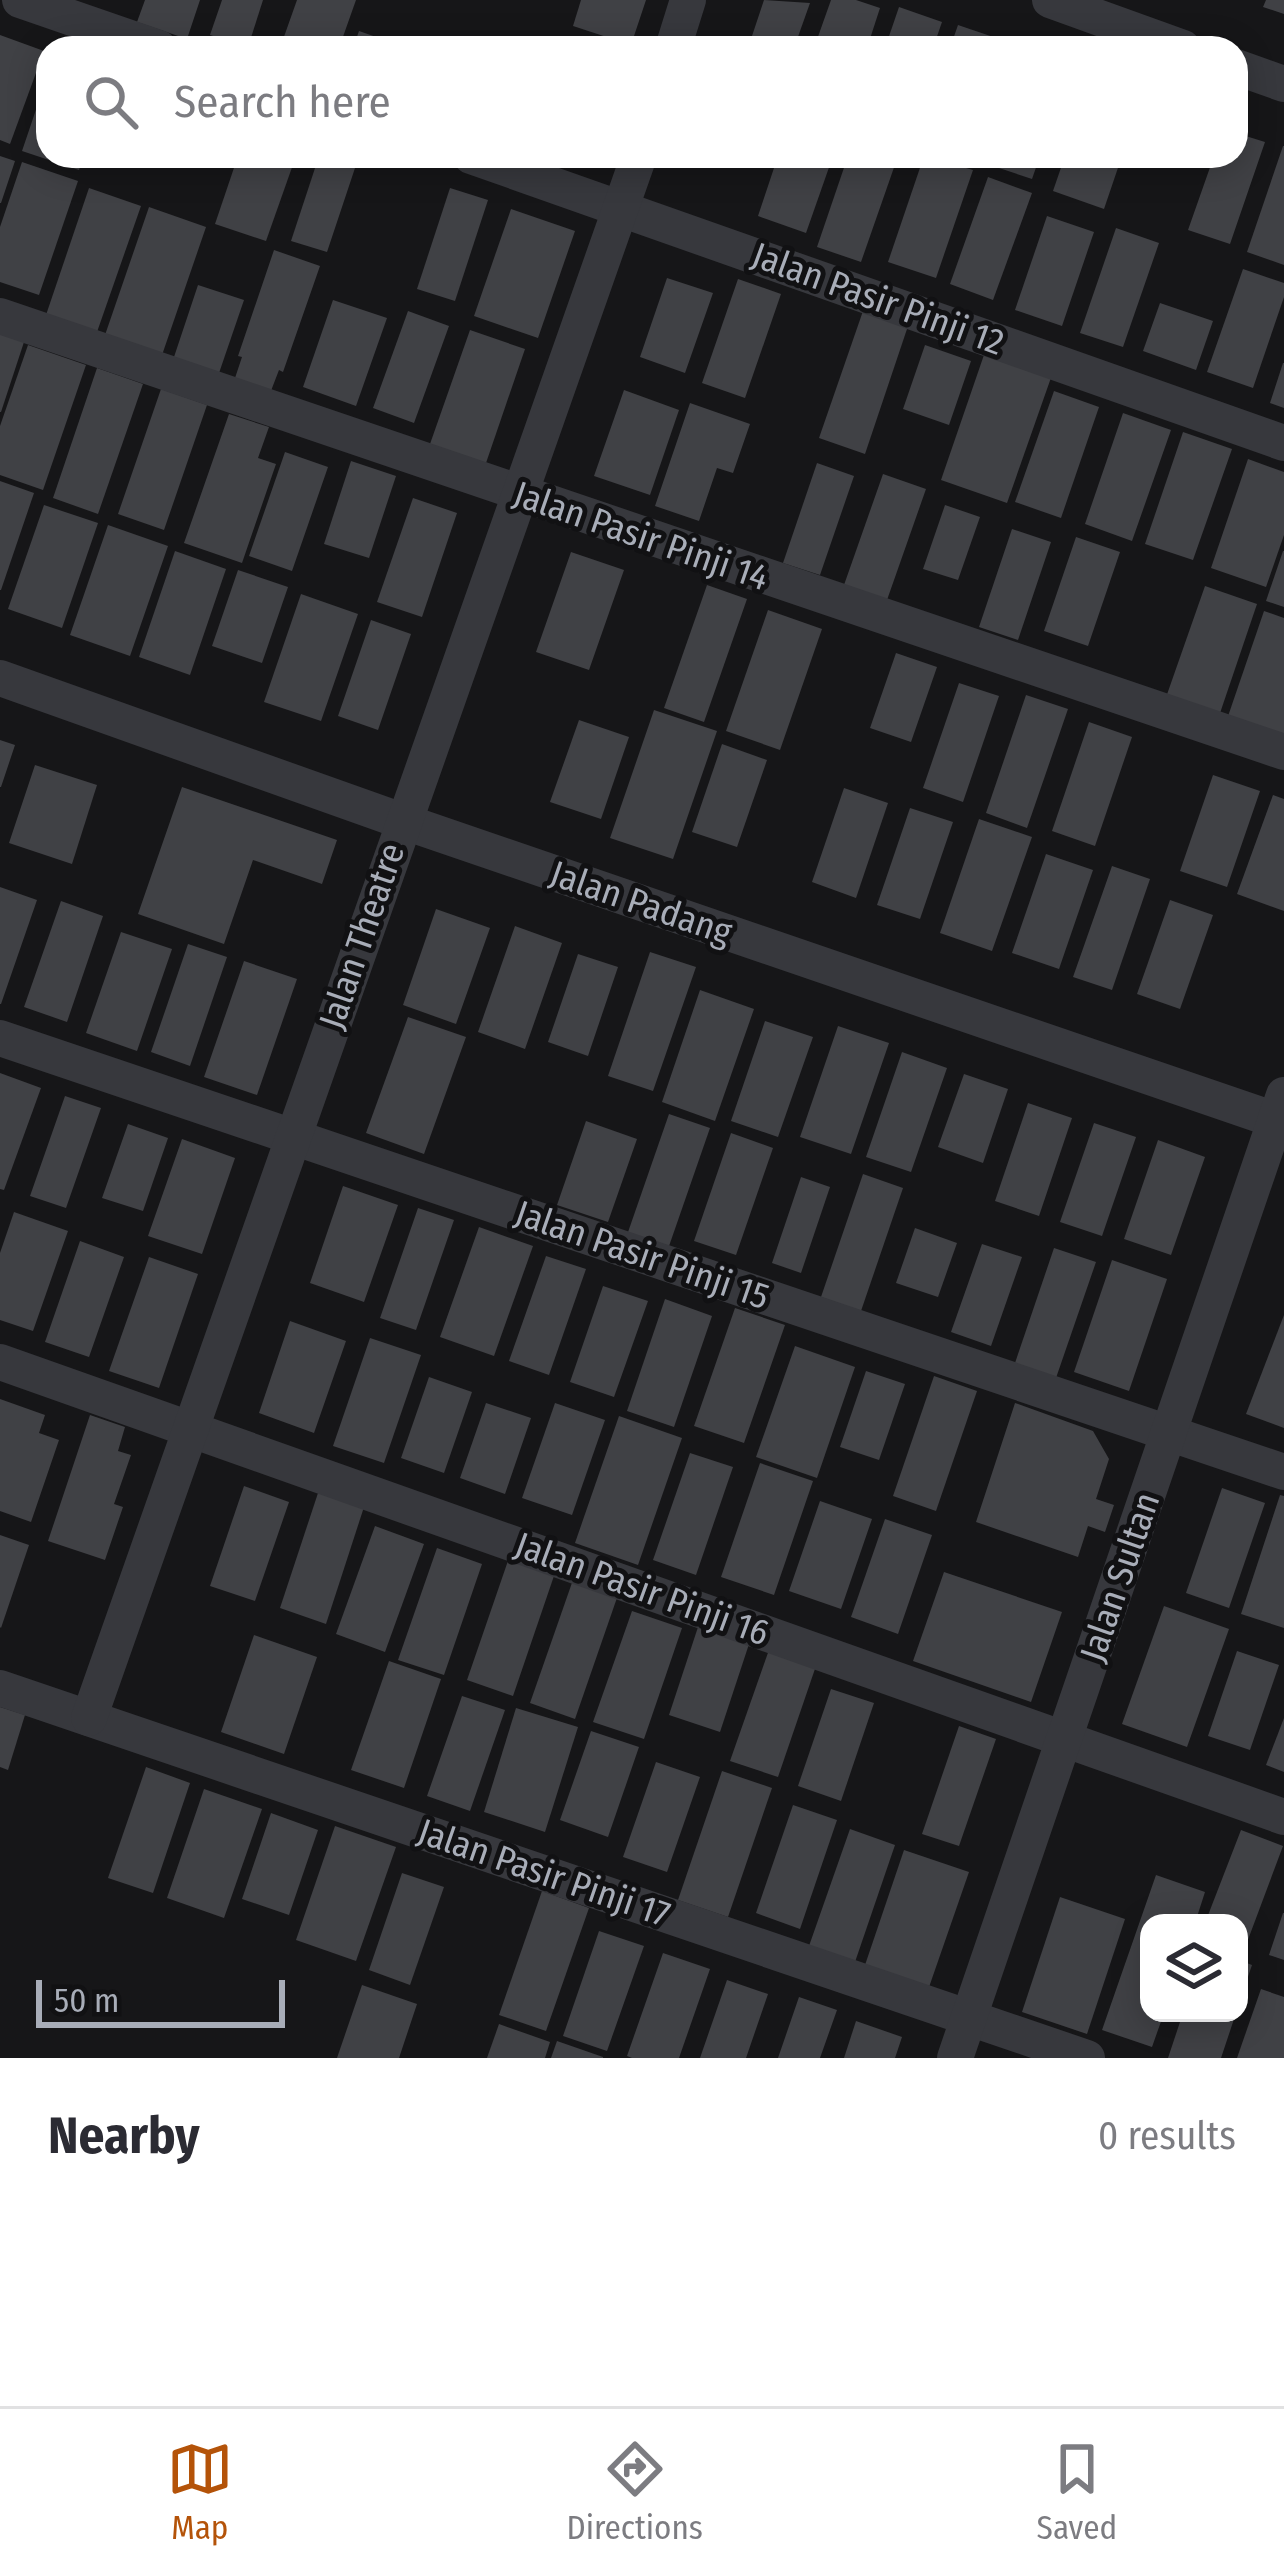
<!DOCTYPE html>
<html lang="en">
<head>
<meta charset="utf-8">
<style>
	body { margin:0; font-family:"Fira Sans Condensed",sans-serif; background:#f7f7f7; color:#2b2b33 }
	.controls { position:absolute; right:36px; bottom:36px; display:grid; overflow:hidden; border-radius:24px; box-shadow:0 6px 30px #0003 }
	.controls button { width:108px; height:108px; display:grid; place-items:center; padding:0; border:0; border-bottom:3px solid #e1e1e2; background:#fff; color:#2b2b33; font:60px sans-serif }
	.scale { position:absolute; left:36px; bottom:30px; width:249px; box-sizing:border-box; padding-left:12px; border:6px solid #a8adb8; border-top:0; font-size:33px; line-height:42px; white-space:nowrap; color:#a8adb8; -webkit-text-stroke:9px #111113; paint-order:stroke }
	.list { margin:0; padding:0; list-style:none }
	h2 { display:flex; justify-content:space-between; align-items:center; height:156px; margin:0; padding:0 48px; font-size:51px }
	h2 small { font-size:39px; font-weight:400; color:#7c7c81 }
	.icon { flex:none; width:66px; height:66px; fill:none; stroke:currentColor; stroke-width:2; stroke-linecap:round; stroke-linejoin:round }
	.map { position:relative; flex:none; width:1284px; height:2058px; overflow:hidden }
	.search { position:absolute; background:#fff; box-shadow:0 6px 30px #0003; left:36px; right:36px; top:36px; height:132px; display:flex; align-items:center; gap:30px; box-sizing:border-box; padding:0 42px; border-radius:36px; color:#7c7c81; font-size:45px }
	.sheet { height:348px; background:#fff }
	nav { display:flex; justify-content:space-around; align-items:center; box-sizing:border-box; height:168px; border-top:3px solid #e1e1e2; background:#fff; font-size:33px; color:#7c7c81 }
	nav a { display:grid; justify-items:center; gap:6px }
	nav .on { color:#b45309 }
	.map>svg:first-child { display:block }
</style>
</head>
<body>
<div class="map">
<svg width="1284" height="2058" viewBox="0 0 1284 2058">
	<rect width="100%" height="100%" fill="#161618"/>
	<g fill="#404145">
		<path d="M 145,0 L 200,0 L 187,39 L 137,22 Z"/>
		<path d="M 222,0 L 263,0 L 248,47 L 210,35 Z"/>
		<path d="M 297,0 L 356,0 L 339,48 L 280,48 Z"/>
		<path d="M 581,0 L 646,0 L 631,45 L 573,26 Z"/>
		<path d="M 764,0 L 810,3 L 794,48 L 748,48 Z"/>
		<path d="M 831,0 L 856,0 L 880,8 L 867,48 L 814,48 Z"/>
		<path d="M 1266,0 L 1284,0 L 1284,14 L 1263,7 Z"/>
		<path d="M 899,7 L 942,22 L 933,48 L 885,48 Z"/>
		<path d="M 958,25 L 1011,43 L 1009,48 L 950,48 Z"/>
		<path d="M 359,31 L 405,47 L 404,48 L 353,48 Z"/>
		<path d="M 0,35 L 44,51 L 10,144 L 0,140 Z"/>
		<path d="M 47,77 L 48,156 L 84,156 L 79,170 L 22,151 Z"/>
		<path d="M 1236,133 L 1265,142 L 1230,244 L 1188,230 L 1214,156 L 1236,156 Z"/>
		<path d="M 1283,146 L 1284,146 L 1284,265 L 1247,252 Z"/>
		<path d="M 0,156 L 15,161 L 1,203 L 0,203 Z"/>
		<path d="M 238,156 L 296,156 L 266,241 L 215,224 Z"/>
		<path d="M 319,156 L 359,156 L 327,252 L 291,241 Z"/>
		<path d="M 778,156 L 833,156 L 806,233 L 758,216 Z"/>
		<path d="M 848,156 L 898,156 L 861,262 L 817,247 Z"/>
		<path d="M 924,156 L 973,170 L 936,278 L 888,262 Z"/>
		<path d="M 1000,156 L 1040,156 L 1032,179 L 996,167 Z"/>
		<path d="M 1065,156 L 1122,156 L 1104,209 L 1053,191 Z"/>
		<path d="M 22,162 L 78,181 L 39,295 L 0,282 L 0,227 Z"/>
		<path d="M 988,177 L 1032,193 L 993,300 L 950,284 Z"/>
		<path d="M 89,188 L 141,206 L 97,332 L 46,315 Z"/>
		<path d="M 450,188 L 488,200 L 455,301 L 417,289 Z"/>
		<path d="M 149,207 L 206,227 L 161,358 L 104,338 Z"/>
		<path d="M 511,209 L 575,231 L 538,338 L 474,316 Z"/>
		<path d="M 1047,216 L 1094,232 L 1062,326 L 1015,310 Z"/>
		<path d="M 1116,228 L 1159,243 L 1123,347 L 1080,333 Z"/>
		<path d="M 274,250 L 320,266 L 283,372 L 279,370 L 269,396 L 233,384 L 242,357 L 238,356 Z"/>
		<path d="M 1243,269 L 1284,283 L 1284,297 L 1253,388 L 1207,372 Z"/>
		<path d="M 667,278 L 713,293 L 685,373 L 640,357 Z"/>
		<path d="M 738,279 L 781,294 L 745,398 L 702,383 Z"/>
		<path d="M 198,285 L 244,300 L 218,376 L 173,360 Z"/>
		<path d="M 333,300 L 387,318 L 356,406 L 303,387 Z"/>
		<path d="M 1160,303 L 1213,321 L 1196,370 L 1143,351 Z"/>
		<path d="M 408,311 L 449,326 L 414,423 L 373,408 Z"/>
		<path d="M 863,311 L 908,326 L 865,454 L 819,438 Z"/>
		<path d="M 470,330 L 525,349 L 486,463 L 430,444 Z"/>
		<path d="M 0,333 L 24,342 L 1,412 L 0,412 Z"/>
		<path d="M 28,345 L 86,365 L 43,490 L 0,475 L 0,426 Z"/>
		<path d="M 925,345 L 971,361 L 949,425 L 903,409 Z"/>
		<path d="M 986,349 L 1053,372 L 1007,503 L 941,480 Z"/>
		<path d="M 1283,363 L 1284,363 L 1284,408 L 1270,403 Z"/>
		<path d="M 97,368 L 143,384 L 98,514 L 53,498 Z"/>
		<path d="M 161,389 L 207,405 L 164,530 L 118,514 Z"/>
		<path d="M 624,390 L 679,410 L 650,495 L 594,476 Z"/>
		<path d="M 1054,391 L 1099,407 L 1061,518 L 1015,502 Z"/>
		<path d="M 690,403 L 750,424 L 733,473 L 717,468 L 699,521 L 655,506 Z"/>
		<path d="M 1123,413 L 1171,430 L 1132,541 L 1085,524 Z"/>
		<path d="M 229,414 L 269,427 L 258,458 L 276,464 L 242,563 L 184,543 Z"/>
		<path d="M 1183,432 L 1232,449 L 1193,560 L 1145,544 Z"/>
		<path d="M 285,452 L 328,467 L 292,571 L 249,556 Z"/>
		<path d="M 1248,459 L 1284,472 L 1284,535 L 1266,587 L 1211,568 Z"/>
		<path d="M 351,461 L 396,476 L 369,558 L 324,544 Z"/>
		<path d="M 817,463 L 854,476 L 820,575 L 783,563 Z"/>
		<path d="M 883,474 L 926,489 L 887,600 L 844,585 Z"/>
		<path d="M 0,481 L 34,493 L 1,590 L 0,590 Z"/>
		<path d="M 413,498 L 457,513 L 422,617 L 377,602 Z"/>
		<path d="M 44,505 L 98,523 L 62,628 L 8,609 Z"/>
		<path d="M 945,505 L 980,517 L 958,580 L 923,569 Z"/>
		<path d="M 108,525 L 168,546 L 130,656 L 70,635 Z"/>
		<path d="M 1012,529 L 1051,542 L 1018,640 L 979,627 Z"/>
		<path d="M 1076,537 L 1120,552 L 1088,646 L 1044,631 Z"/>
		<path d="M 175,551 L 226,569 L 190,675 L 139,657 Z"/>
		<path d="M 1283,551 L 1284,551 L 1284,607 L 1266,601 Z"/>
		<path d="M 571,552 L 624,570 L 589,670 L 536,652 Z"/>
		<path d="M 238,570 L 288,587 L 262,663 L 212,646 Z"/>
		<path d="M 707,585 L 747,599 L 704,722 L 664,708 Z"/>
		<path d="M 1205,586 L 1257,604 L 1217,722 L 1164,703 Z"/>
		<path d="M 301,594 L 358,614 L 321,721 L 264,702 Z"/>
		<path d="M 768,610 L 822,629 L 780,750 L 726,731 Z"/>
		<path d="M 1264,611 L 1284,618 L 1284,746 L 1225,725 Z"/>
		<path d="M 371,620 L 411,634 L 378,730 L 338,716 Z"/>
		<path d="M 896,653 L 937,667 L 911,742 L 870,728 Z"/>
		<path d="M 959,683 L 999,696 L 963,802 L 923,788 Z"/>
		<path d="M 1026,695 L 1068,709 L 1027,828 L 986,813 Z"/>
		<path d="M 654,710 L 717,731 L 673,859 L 610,838 Z"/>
		<path d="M 579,720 L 629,737 L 601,819 L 550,802 Z"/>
		<path d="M 1089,722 L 1132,737 L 1095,846 L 1052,831 Z"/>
		<path d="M 0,740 L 15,745 L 1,787 L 0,787 Z"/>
		<path d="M 722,744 L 767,760 L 737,847 L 692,832 Z"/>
		<path d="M 35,765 L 97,785 L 72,864 L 9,843 Z"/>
		<path d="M 1213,775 L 1260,791 L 1227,887 L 1180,871 Z"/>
		<path d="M 182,787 L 337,840 L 322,884 L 253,860 L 224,944 L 138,914 Z"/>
		<path d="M 844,788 L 888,803 L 856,898 L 812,882 Z"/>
		<path d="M 1273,795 L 1284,799 L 1284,911 L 1237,894 Z"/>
		<path d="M 910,808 L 953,822 L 920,919 L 877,905 Z"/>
		<path d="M 979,819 L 1032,837 L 992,951 L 940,933 Z"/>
		<path d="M 1046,854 L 1093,870 L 1059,969 L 1012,953 Z"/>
		<path d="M 1112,866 L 1150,879 L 1112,990 L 1073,977 Z"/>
		<path d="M 0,887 L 37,900 L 1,1004 L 0,1004 Z"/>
		<path d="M 1170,900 L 1213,915 L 1180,1009 L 1137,994 Z"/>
		<path d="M 61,901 L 103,916 L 67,1022 L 24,1007 Z"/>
		<path d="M 436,909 L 490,928 L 456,1024 L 403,1005 Z"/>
		<path d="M 515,926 L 562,943 L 525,1049 L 478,1032 Z"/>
		<path d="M 121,932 L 172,949 L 137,1051 L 86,1033 Z"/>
		<path d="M 188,944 L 227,957 L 190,1066 L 151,1052 Z"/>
		<path d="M 650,952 L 696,967 L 653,1091 L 608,1076 Z"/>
		<path d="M 578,954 L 618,967 L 588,1056 L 548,1042 Z"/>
		<path d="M 244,961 L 297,979 L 257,1095 L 204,1077 Z"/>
		<path d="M 700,990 L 754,1009 L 715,1121 L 662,1102 Z"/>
		<path d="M 408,1017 L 466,1037 L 424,1154 L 366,1133 Z"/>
		<path d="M 765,1021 L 813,1037 L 778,1137 L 731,1121 Z"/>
		<path d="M 838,1026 L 889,1043 L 851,1154 L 800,1137 Z"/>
		<path d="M 902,1052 L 947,1068 L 911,1172 L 866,1157 Z"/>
		<path d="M 0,1073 L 41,1088 L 4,1190 L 0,1189 Z"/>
		<path d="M 964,1074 L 1008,1089 L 983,1163 L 938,1147 Z"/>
		<path d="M 65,1096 L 101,1108 L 66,1208 L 30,1196 Z"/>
		<path d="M 1028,1103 L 1072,1118 L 1039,1216 L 995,1201 Z"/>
		<path d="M 669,1114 L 710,1128 L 668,1249 L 627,1235 Z"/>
		<path d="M 586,1121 L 637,1139 L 608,1222 L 557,1205 Z"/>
		<path d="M 1094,1123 L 1136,1137 L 1102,1236 L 1060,1222 Z"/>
		<path d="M 128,1124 L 168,1138 L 143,1211 L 102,1198 Z"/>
		<path d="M 731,1133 L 773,1148 L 736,1255 L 694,1241 Z"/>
		<path d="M 182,1139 L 235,1158 L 202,1254 L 148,1236 Z"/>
		<path d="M 1158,1140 L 1205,1157 L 1171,1255 L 1124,1239 Z"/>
		<path d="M 863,1174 L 903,1188 L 861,1311 L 821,1297 Z"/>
		<path d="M 801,1177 L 830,1187 L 801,1273 L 772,1263 Z"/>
		<path d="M 343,1186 L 398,1205 L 364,1302 L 310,1283 Z"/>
		<path d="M 418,1208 L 454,1220 L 416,1330 L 380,1318 Z"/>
		<path d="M 14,1212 L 68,1231 L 33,1331 L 0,1320 L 0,1253 Z"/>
		<path d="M 479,1227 L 533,1246 L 494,1356 L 440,1337 Z"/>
		<path d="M 915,1228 L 957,1243 L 938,1297 L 896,1283 Z"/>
		<path d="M 80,1241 L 124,1257 L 89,1357 L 45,1342 Z"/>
		<path d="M 982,1244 L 1022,1257 L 991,1346 L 951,1332 Z"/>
		<path d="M 1054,1248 L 1096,1262 L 1056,1378 L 1015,1363 Z"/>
		<path d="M 546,1256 L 586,1269 L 549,1375 L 509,1361 Z"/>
		<path d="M 149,1257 L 198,1274 L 159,1388 L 109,1371 Z"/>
		<path d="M 1112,1260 L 1167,1279 L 1129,1391 L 1074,1372 Z"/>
		<path d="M 603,1286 L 648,1301 L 614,1397 L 570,1382 Z"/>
		<path d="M 665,1299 L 712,1316 L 674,1427 L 627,1411 Z"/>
		<path d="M 735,1308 L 785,1325 L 744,1443 L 694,1426 Z"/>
		<path d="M 1284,1315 L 1284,1428 L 1246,1414 Z"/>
		<path d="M 290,1321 L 346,1341 L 314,1433 L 259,1413 Z"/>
		<path d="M 370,1338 L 421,1355 L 384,1463 L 333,1446 Z"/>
		<path d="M 795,1346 L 855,1367 L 817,1478 L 756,1457 Z"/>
		<path d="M 866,1371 L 905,1384 L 879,1460 L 840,1447 Z"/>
		<path d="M 934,1376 L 977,1391 L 936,1511 L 893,1496 Z"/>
		<path d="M 429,1377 L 472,1392 L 444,1473 L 401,1458 Z"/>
		<path d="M 0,1399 L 45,1415 L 39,1433 L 59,1440 L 31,1522 L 0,1511 Z"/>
		<path d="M 486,1403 L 531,1418 L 505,1494 L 460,1478 Z"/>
		<path d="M 555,1403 L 605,1420 L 572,1515 L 522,1498 Z"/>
		<path d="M 1015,1403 L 1093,1431 L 1109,1459 L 1096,1499 L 1114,1505 L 1105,1532 L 1088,1526 L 1078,1557 L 976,1522 Z"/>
		<path d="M 90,1415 L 125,1427 L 118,1451 L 131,1455 L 114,1504 L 123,1507 L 105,1560 L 48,1541 Z"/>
		<path d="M 619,1416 L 682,1438 L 638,1565 L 575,1543 Z"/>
		<path d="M 690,1453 L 733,1467 L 696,1575 L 653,1560 Z"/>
		<path d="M 760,1463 L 813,1481 L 774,1595 L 721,1577 Z"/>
		<path d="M 244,1486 L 289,1502 L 255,1601 L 210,1586 Z"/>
		<path d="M 1222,1488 L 1265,1503 L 1229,1608 L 1186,1593 Z"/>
		<path d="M 318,1493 L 364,1507 L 326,1624 L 280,1608 Z"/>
		<path d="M 1280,1495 L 1284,1496 L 1284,1628 L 1241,1614 Z"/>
		<path d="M 820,1501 L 872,1519 L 841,1609 L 789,1591 Z"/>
		<path d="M 885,1519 L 932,1535 L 898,1634 L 851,1617 Z"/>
		<path d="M 375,1526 L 424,1544 L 385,1652 L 336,1634 Z"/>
		<path d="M 0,1535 L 29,1545 L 1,1628 L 0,1627 Z"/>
		<path d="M 437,1548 L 482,1564 L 444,1675 L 398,1660 Z"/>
		<path d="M 510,1555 L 556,1570 L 513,1696 L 467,1680 Z"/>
		<path d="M 944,1572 L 1062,1612 L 1031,1702 L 913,1661 Z"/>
		<path d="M 574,1577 L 619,1592 L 575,1719 L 530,1703 Z"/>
		<path d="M 1164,1606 L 1229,1629 L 1187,1747 L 1122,1724 Z"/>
		<path d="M 632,1611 L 682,1628 L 644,1739 L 593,1722 Z"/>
		<path d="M 700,1621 L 751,1638 L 720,1732 L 669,1715 Z"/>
		<path d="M 254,1635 L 317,1657 L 284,1754 L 221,1732 Z"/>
		<path d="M 770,1647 L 817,1663 L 778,1777 L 730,1761 Z"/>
		<path d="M 1237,1651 L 1279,1665 L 1250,1750 L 1208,1736 Z"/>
		<path d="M 389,1661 L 441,1679 L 404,1788 L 351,1770 Z"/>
		<path d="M 831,1689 L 874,1703 L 841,1801 L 798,1786 Z"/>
		<path d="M 462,1696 L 505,1710 L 470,1811 L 427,1796 Z"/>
		<path d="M 0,1707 L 25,1715 L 8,1770 L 0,1767 Z"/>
		<path d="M 516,1708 L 578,1727 L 545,1832 L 484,1812 Z"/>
		<path d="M 1284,1718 L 1284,1772 L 1266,1765 Z"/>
		<path d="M 959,1726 L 996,1739 L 959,1846 L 922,1834 Z"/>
		<path d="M 591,1731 L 639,1747 L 608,1837 L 560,1820 Z"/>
		<path d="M 656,1762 L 700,1777 L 667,1872 L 623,1857 Z"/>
		<path d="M 146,1767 L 190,1783 L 153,1893 L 108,1878 Z"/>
		<path d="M 722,1771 L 772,1788 L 728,1917 L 678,1900 Z"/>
		<path d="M 204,1789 L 262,1809 L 224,1918 L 167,1898 Z"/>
		<path d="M 793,1805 L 837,1820 L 800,1929 L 756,1913 Z"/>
		<path d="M 271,1813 L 318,1830 L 289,1915 L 242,1899 Z"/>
		<path d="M 335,1826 L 396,1847 L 356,1961 L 296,1940 Z"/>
		<path d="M 850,1829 L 895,1845 L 855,1962 L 809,1946 Z"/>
		<path d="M 1241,1830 L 1283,1846 L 1246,1945 L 1239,1943 L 1239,1923 L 1205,1923 Z"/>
		<path d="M 904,1850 L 969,1872 L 928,1990 L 864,1968 Z"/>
		<path d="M 402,1873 L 444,1887 L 410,1985 L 369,1970 Z"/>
		<path d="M 1156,1875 L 1205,1892 L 1195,1923 L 1149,1923 L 1149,2013 L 1164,2013 L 1152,2047 L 1102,2030 Z"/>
		<path d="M 542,1891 L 589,1908 L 546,2031 L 499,2015 Z"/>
		<path d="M 1060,1897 L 1125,1919 L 1087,2034 L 1022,2012 Z"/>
		<path d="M 1283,1913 L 1284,1913 L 1284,1960 L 1269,1955 Z"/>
		<path d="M 599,1931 L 644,1946 L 607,2051 L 563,2036 Z"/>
		<path d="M 663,1953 L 710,1969 L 679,2058 L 632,2058 L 627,2056 Z"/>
		<path d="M 1239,1960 L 1252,1965 L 1240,2000 L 1239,2000 Z"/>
		<path d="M 727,1980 L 768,1994 L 746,2058 L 700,2058 Z"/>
		<path d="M 362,1985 L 417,2004 L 399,2058 L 337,2058 Z"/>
		<path d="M 1261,1989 L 1284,1997 L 1284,2058 L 1237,2058 Z"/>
		<path d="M 799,1997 L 837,2010 L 820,2058 L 778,2058 Z"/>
		<path d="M 1183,2013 L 1236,2013 L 1221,2058 L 1168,2058 Z"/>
		<path d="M 856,2021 L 902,2037 L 895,2058 L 844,2058 Z"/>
		<path d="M 499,2024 L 550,2042 L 545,2058 L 487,2058 Z"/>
		<path d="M 557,2041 L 603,2057 L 603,2058 L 551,2058 Z"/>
	</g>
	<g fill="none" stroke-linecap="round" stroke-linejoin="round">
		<g stroke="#37383d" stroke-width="36">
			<path d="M 20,0 L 159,48"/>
			<path d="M 1050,0 L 1183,48"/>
			<path d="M 673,48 L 688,0"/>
			<path d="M 1236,67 L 1284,84"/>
			<path d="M 471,156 L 1284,443"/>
			<path d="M 0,316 L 1284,752"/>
			<path d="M 0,678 L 402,821 L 1284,1123"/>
			<path d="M 0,1038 L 1284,1472"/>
			<path d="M 0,1362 L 1284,1817"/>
			<path d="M 0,1688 L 1087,2058"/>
			<path d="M 89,1718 L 639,156"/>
			<path d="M 955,2058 L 1284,1095"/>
		</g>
	</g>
	<g text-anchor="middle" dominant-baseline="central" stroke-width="10" stroke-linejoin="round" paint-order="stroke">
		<g font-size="36" fill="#a8adb8" stroke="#111113">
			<text transform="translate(878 299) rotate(20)">Jalan Pasir Pinji 12</text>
			<text transform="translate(641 536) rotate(19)">Jalan Pasir Pinji 14</text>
			<text transform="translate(641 903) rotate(19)">Jalan Padang</text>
			<text transform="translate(362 936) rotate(-71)">Jalan Theatre</text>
			<text transform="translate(642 1255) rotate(19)">Jalan Pasir Pinji 15</text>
			<text transform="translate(1120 1577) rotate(-71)">Jalan Sultan</text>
			<text transform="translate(642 1589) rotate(20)">Jalan Pasir Pinji 16</text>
			<text transform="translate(544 1873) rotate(19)">Jalan Pasir Pinji 17</text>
		</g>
	</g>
</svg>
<div class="controls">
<button><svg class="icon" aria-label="layers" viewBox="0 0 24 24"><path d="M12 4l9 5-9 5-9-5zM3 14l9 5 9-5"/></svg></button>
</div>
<div class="scale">50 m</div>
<div class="search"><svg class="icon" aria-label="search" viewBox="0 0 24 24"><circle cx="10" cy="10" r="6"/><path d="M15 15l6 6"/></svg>Search here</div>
</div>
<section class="sheet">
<h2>Nearby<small>0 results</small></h2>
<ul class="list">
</ul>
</section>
<nav>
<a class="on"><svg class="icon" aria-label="map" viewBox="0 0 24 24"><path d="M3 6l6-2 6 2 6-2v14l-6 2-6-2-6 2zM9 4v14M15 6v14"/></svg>Map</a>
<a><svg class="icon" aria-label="directions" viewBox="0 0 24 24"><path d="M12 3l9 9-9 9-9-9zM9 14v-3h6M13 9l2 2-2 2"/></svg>Directions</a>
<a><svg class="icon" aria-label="saved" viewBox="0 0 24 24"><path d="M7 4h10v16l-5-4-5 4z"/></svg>Saved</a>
</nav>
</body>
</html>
